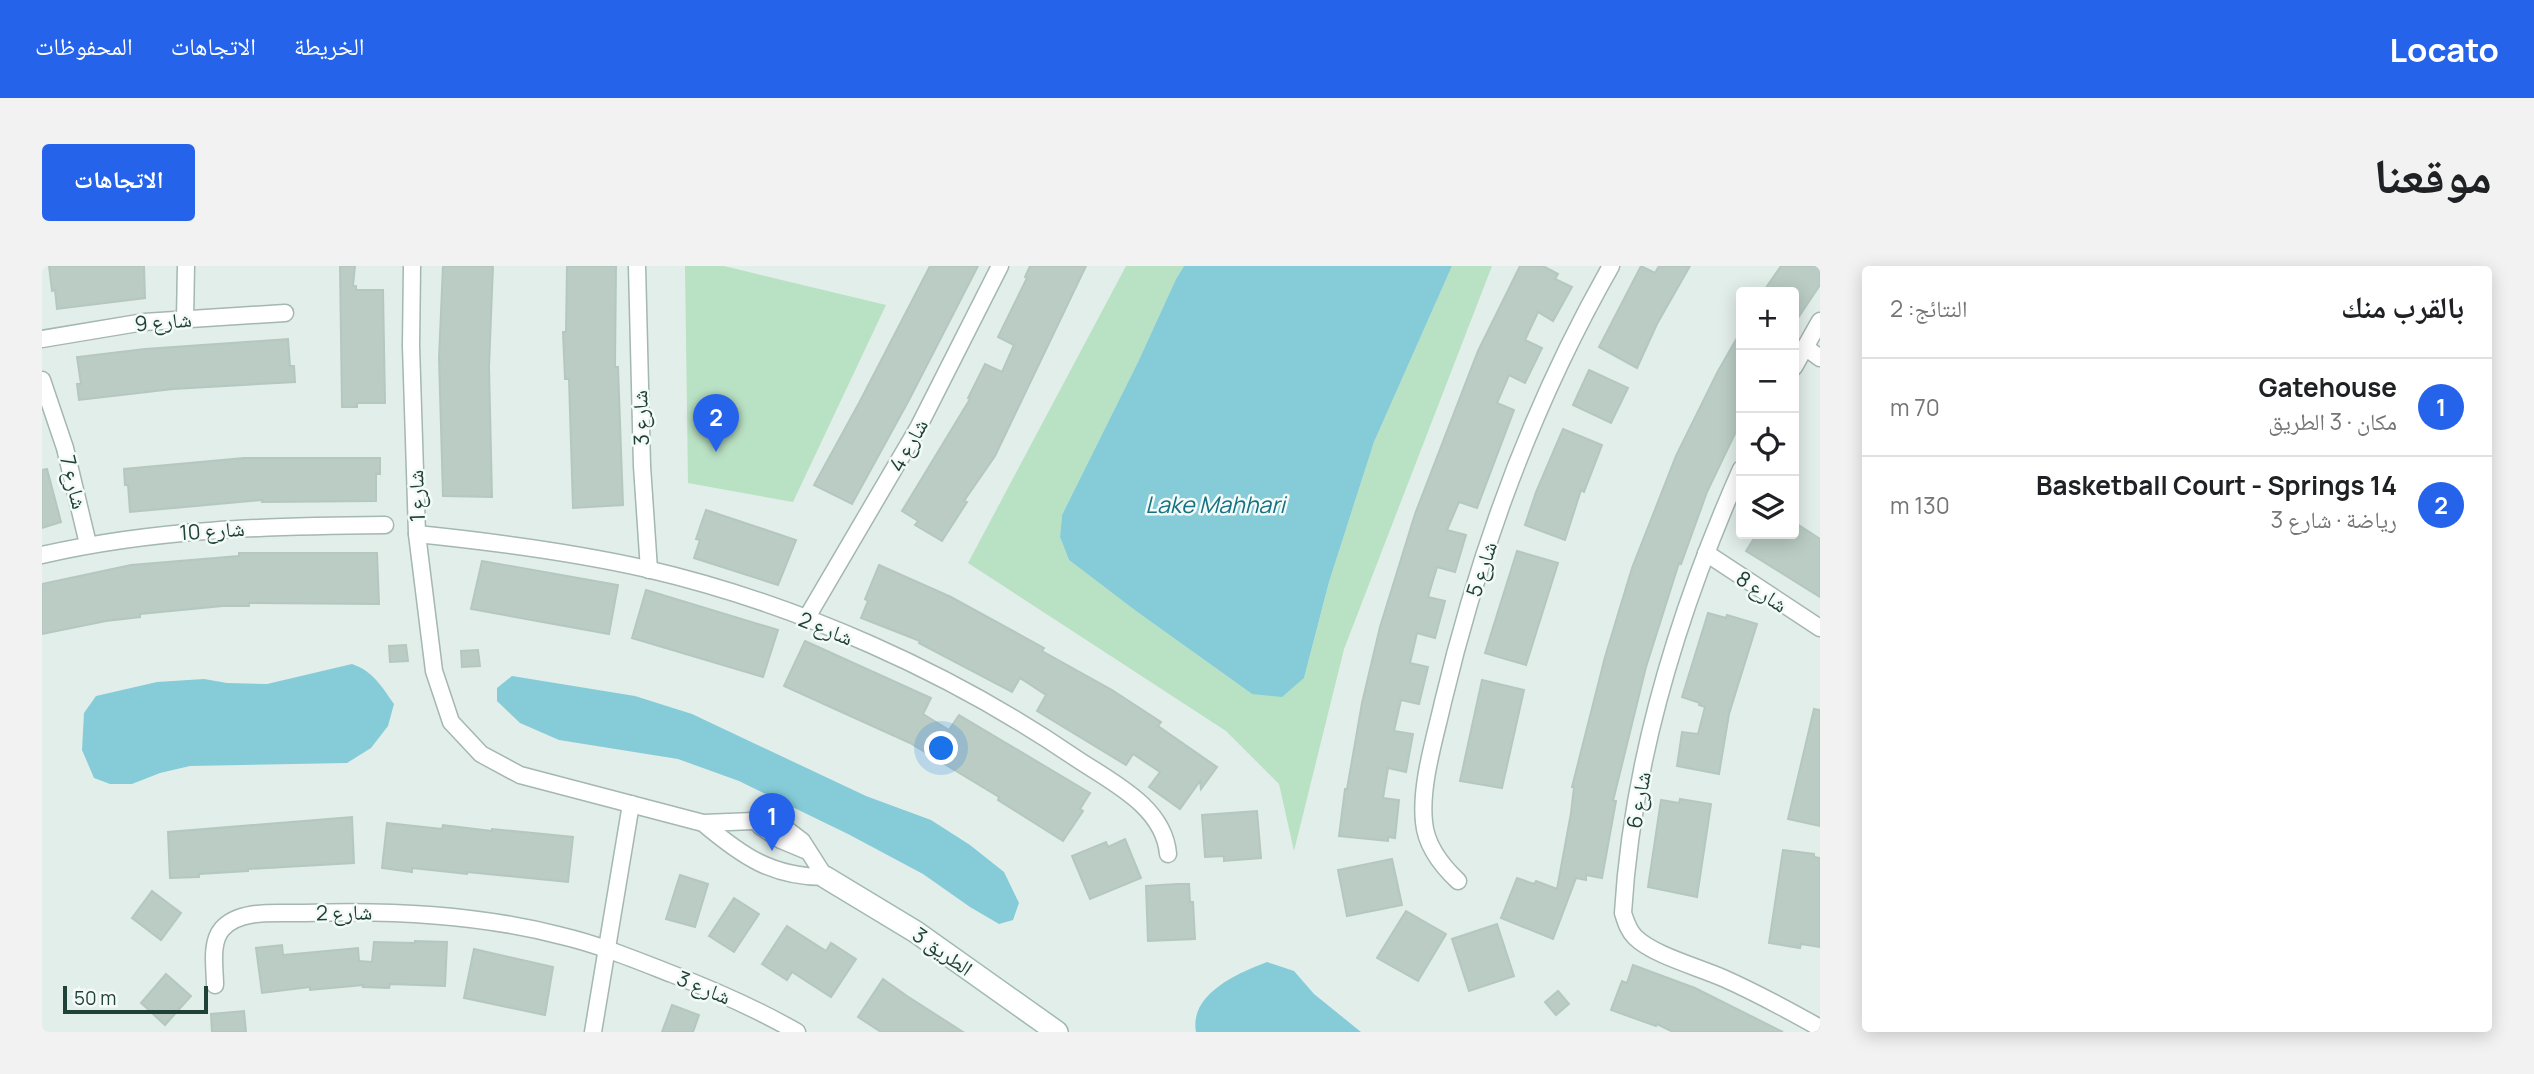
<!DOCTYPE html>
<html lang="ar">
<head>
<meta charset="utf-8">
<style>
	body { margin:0; font-family:Manrope,"Noto Naskh Arabic",sans-serif; background:#f2f2f2; color:#202124; direction:rtl }
	.controls { position:absolute; right:21px; top:21px; display:grid; overflow:hidden; border-radius:7px; box-shadow:0 4px 18px #0003 }
	.controls button { width:63px; height:63px; display:grid; place-items:center; padding:0; border:0; border-bottom:2px solid #e0e0e0; background:#fff; color:#202124; font:35px sans-serif }
	.scale { position:absolute; left:21px; bottom:18px; width:145px; box-sizing:border-box; padding-left:7px; border:4px solid #204138; border-top:0; font-size:19px; line-height:24px; white-space:nowrap; color:#204138; -webkit-text-stroke:5px #f3faf7; paint-order:stroke }
	.you { position:absolute; left:900px; top:483px; width:24px; height:24px; margin:-18px; border:5px solid #fff; border-radius:50%; background:#1a73e8; box-shadow:0 0 0 10px #1a73e833 }
	.badge { display:grid; place-items:center; width:46px; height:46px; border-radius:50%; background:#2563eb; color:#fff; font-size:23px; font-weight:700 }
	.pin { position:absolute; translate:-50% -58px; filter:drop-shadow(0 2px 4px #0008) }
	.pin::after { content:''; position:absolute; top:37px; width:24px; height:21px; background:inherit; clip-path:polygon(0 0,100% 0,50% 100%) }
	.list { margin:0; padding:0; list-style:none }
	h2 { display:flex; justify-content:space-between; align-items:center; height:91px; margin:0; padding:0 28px; font-size:30px }
	h2 small { font-size:23px; font-weight:400; color:#757577 }
	.list li { display:grid; grid-template-columns:46px 1fr auto; gap:21px; align-items:center; box-sizing:border-box; height:98px; padding:0 28px; border-top:2px solid #e0e0e0 }
	.list b { display:block; font-size:26px; white-space:nowrap }
	.list p { margin:0; font-size:23px; white-space:nowrap; color:#757577 }
	.list em { font-size:23px; font-style:normal; color:#757577 }
	.icon { flex:none; width:38px; height:38px; fill:none; stroke:currentColor; stroke-width:2; stroke-linecap:round; stroke-linejoin:round }
	.map { position:relative; flex:none; width:1778px; height:766px; overflow:hidden; direction:ltr; border-radius:7px }
	header { display:flex; align-items:center; gap:42px; box-sizing:border-box; height:98px; padding:0 35px; background:#2563eb; color:#fff }
	header strong { font-size:33px }
	nav { display:flex; gap:38px; margin-inline-start:auto; font-size:24px }
	.intro { display:flex; align-items:center; justify-content:space-between; box-sizing:border-box; height:168px; padding:0 42px }
	h1 { margin:0; font-size:49px }
	.button { padding:18px 32px; border-radius:7px; background:#2563eb; color:#fff; font-size:24px; font-weight:700 }
	main { display:flex; gap:42px; padding:0 42px }
	aside { flex:1; background:#fff; border-radius:7px; box-shadow:0 4px 18px #0003 }
	.map>svg:first-child { display:block }
</style>
</head>
<body>
<header>
<strong>Locato</strong>
<nav><a>الخريطة</a><a>الاتجاهات</a><a>المحفوظات</a></nav>
</header>
<div class="intro"><h1>موقعنا</h1><a class="button">الاتجاهات</a></div>
<main>
<aside>
<h2>بالقرب منك<small>النتائج: 2</small></h2>
<ul class="list">
<li><span class="badge">1</span><div><b>Gatehouse</b><p>مكان · 3 الطريق</p></div><em>70 m</em></li>
<li><span class="badge">2</span><div><b>Basketball Court - Springs 14</b><p>رياضة · شارع 3</p></div><em>130 m</em></li>
</ul>
</aside>
<div class="map">
<svg width="1778" height="766" viewBox="0 0 1778 766">
	<rect width="100%" height="100%" fill="#e2eee9"/>
	<g fill="#b9e1c3">
		<path d="M 643,0 L 682,0 L 844,39 L 751,236 L 646,217 Z"/>
		<path d="M 1084,0 L 1142,0 L 1134,13 L 1096,96 L 1020,249 L 1018,271 L 1027,294 L 1094,345 L 1210,428 L 1262,412 L 1287,316 L 1332,176 L 1410,0 L 1450,0 L 1302,383 L 1252,585 L 1237,518 L 1184,465 L 926,297 Z"/>
	</g>
	<g fill="#85ccd8">
		<path d="M 1142,0 L 1410,0 L 1332,176 L 1287,316 L 1262,412 L 1240,431 L 1210,428 L 1094,345 L 1027,294 L 1018,271 L 1020,249 L 1096,96 L 1134,13 Z"/>
		<path d="M 310,398 C 331,405 340,421 352,438 L 346,460 L 329,482 L 305,497 L 148,500 L 118,507 L 90,518 L 68,518 L 52,512 L 40,484 L 42,447 L 54,430 L 115,416 L 162,413 L 185,417 L 225,418 Z"/>
		<path d="M 470,410 L 593,430 L 650,448 L 824,530 L 889,554 L 928,579 L 962,606 L 977,637 L 971,654 L 957,658 L 928,641 L 881,608 L 806,568 L 697,515 L 636,493 L 517,474 L 478,457 L 455,435 L 455,422 Z"/>
		<path d="M 1225,696 L 1252,705 L 1272,728 L 1319,766 L 1154,766 C 1147,728 1196,707 1225,696 Z"/>
	</g>
	<g fill="#baccc4" stroke="#b4c8c0" stroke-width="2">
		<path d="M 7,0 L 102,0 L 103,32 L 15,43 L 13,24 L 10,25 Z"/>
		<path d="M 298,0 L 313,0 L 311,20 L 314,20 L 314,24 L 341,24 L 343,137 L 315,137 L 315,141 L 300,141 Z"/>
		<path d="M 401,0 L 451,0 L 447,101 L 450,231 L 401,230 L 397,92 Z"/>
		<path d="M 525,0 L 574,0 L 573,101 L 576,101 L 581,239 L 531,242 L 527,113 L 523,113 L 521,66 L 524,66 Z"/>
		<path d="M 888,0 L 936,0 L 867,134 L 810,238 L 772,219 L 817,137 Z"/>
		<path d="M 988,0 L 1044,0 L 953,190 L 922,235 L 925,236 L 900,275 L 873,259 L 876,255 L 860,245 L 928,133 L 926,132 L 943,98 L 960,106 L 972,79 L 956,71 L 985,12 L 983,11 Z"/>
		<path d="M 1478,0 L 1501,0 L 1516,8 L 1513,13 L 1530,21 L 1511,55 L 1496,46 L 1483,74 L 1500,82 L 1483,117 L 1467,109 L 1455,137 L 1472,144 L 1435,242 L 1417,236 L 1405,264 L 1424,269 L 1413,306 L 1395,301 L 1386,331 L 1403,335 L 1393,372 L 1375,367 L 1368,397 L 1386,401 L 1377,438 L 1359,434 L 1352,465 L 1371,468 L 1364,506 L 1346,502 L 1341,532 L 1357,534 L 1353,572 L 1346,571 L 1346,575 L 1297,570 L 1303,523 L 1305,523 L 1320,437 L 1338,361 L 1373,248 L 1436,85 Z"/>
		<path d="M 1599,0 L 1613,7 L 1617,0 L 1648,0 L 1615,58 L 1595,102 L 1557,81 Z"/>
		<path d="M 1739,0 L 1778,0 L 1778,19 L 1752,58 L 1752,26 L 1721,26 Z"/>
		<path d="M 1699,65 L 1699,155 L 1665,226 L 1639,298 L 1637,297 L 1604,401 L 1571,535 L 1574,535 L 1560,612 L 1544,609 L 1544,614 L 1534,612 L 1511,673 L 1459,652 L 1475,612 L 1492,618 L 1494,615 L 1515,623 L 1529,547 L 1532,521 L 1530,521 L 1563,391 L 1590,302 L 1634,190 L 1676,105 Z"/>
		<path d="M 246,73 L 248,100 L 252,100 L 253,116 L 131,123 L 37,134 L 35,118 L 39,118 L 35,91 L 103,83 Z"/>
		<path d="M 1547,104 L 1586,122 L 1569,157 L 1531,139 Z"/>
		<path d="M 1521,163 L 1560,179 L 1542,226 L 1539,224 L 1523,274 L 1483,259 L 1494,226 Z"/>
		<path d="M 202,192 L 338,192 L 338,208 L 334,208 L 334,235 L 220,236 L 220,234 L 88,246 L 86,219 L 83,219 L 82,203 Z"/>
		<path d="M 5,203 L 19,256 L 0,262 L 0,204 Z"/>
		<path d="M 664,244 L 754,274 L 736,319 L 652,292 L 658,274 L 654,273 Z"/>
		<path d="M 1752,256 L 1778,273 L 1778,331 L 1704,285 L 1715,268 L 1752,268 Z"/>
		<path d="M 1475,285 L 1516,297 L 1484,399 L 1443,387 Z"/>
		<path d="M 197,287 L 335,287 L 337,338 L 207,337 L 207,340 L 181,340 L 98,348 L 98,351 L 64,355 L 0,368 L 0,318 L 89,299 L 197,290 Z"/>
		<path d="M 440,295 L 576,319 L 567,368 L 429,343 Z"/>
		<path d="M 837,299 L 909,331 L 1002,382 L 1000,385 L 1070,424 L 1119,456 L 1116,460 L 1175,501 L 1159,523 L 1158,515 L 1138,543 L 1107,521 L 1118,506 L 1091,488 L 1084,499 L 995,445 L 1004,429 L 978,412 L 970,426 L 877,377 L 878,375 L 819,352 L 826,335 L 823,333 Z"/>
		<path d="M 604,324 L 736,364 L 721,411 L 590,372 Z"/>
		<path d="M 1666,347 L 1684,352 L 1685,349 L 1715,358 L 1687,448 L 1677,508 L 1635,500 L 1640,466 L 1656,468 L 1663,441 L 1657,439 L 1658,437 L 1640,431 Z"/>
		<path d="M 763,375 L 889,432 L 881,448 L 907,464 L 917,449 L 1048,527 L 1038,543 L 1041,545 L 1021,575 L 956,534 L 957,531 L 868,477 L 742,420 Z"/>
		<path d="M 364,379 L 366,395 L 348,396 L 347,380 Z"/>
		<path d="M 436,384 L 438,400 L 420,401 L 419,385 Z"/>
		<path d="M 1440,414 L 1482,424 L 1460,522 L 1418,515 Z"/>
		<path d="M 1772,443 L 1778,444 L 1778,560 L 1746,553 Z"/>
		<path d="M 1638,533 L 1669,538 L 1655,631 L 1606,621 L 1619,534 L 1637,537 Z"/>
		<path d="M 1215,545 L 1219,592 L 1182,595 L 1182,590 L 1163,591 L 1160,549 Z"/>
		<path d="M 310,551 L 312,597 L 206,603 L 206,605 L 157,608 L 157,611 L 128,612 L 126,566 Z"/>
		<path d="M 345,557 L 400,563 L 401,559 L 450,565 L 450,563 L 531,571 L 526,616 L 425,606 L 425,608 L 370,602 L 370,606 L 340,602 Z"/>
		<path d="M 1083,573 L 1099,612 L 1048,633 L 1030,590 L 1064,576 L 1066,581 Z"/>
		<path d="M 1741,584 L 1772,588 L 1772,591 L 1778,592 L 1778,681 L 1759,678 L 1758,682 L 1727,677 Z"/>
		<path d="M 1350,593 L 1360,639 L 1305,650 L 1296,604 Z"/>
		<path d="M 638,609 L 666,618 L 653,661 L 624,653 Z"/>
		<path d="M 1135,618 L 1147,618 L 1148,636 L 1151,636 L 1153,673 L 1106,675 L 1104,620 Z"/>
		<path d="M 110,625 L 139,647 L 119,674 L 90,652 Z"/>
		<path d="M 692,632 L 717,648 L 692,686 L 667,670 Z"/>
		<path d="M 1364,645 L 1404,668 L 1376,715 L 1335,692 Z"/>
		<path d="M 1455,658 L 1472,710 L 1427,725 L 1410,673 Z"/>
		<path d="M 745,660 L 784,685 L 789,677 L 814,693 L 789,731 L 750,706 L 745,714 L 720,698 Z"/>
		<path d="M 373,675 L 405,676 L 403,720 L 348,718 L 347,722 L 321,721 L 322,719 L 268,724 L 268,721 L 220,727 L 214,682 L 240,679 L 241,689 L 316,682 L 317,695 L 330,696 L 332,676 L 373,677 Z"/>
		<path d="M 432,683 L 511,701 L 503,749 L 422,732 Z"/>
		<path d="M 1591,699 L 1653,722 L 1741,766 L 1631,766 L 1615,758 L 1614,760 L 1569,744 L 1580,715 L 1585,717 Z"/>
		<path d="M 124,708 L 149,730 L 123,759 L 99,737 Z"/>
		<path d="M 841,713 L 865,730 L 921,766 L 839,766 L 816,751 Z"/>
		<path d="M 1516,725 L 1527,738 L 1514,749 L 1503,736 Z"/>
		<path d="M 630,739 L 657,749 L 651,766 L 620,766 Z"/>
		<path d="M 202,745 L 204,766 L 170,766 L 169,748 Z"/>
	</g>
	<g fill="none" stroke-linecap="round" stroke-linejoin="round">
		<defs>
			<g id="street">
				<path d="M 370,0 L 369,80 L 375,268 L 392,405 L 409,456 L 439,488 L 478,509 L 661,557 L 712,555 L 726,556 L 743,562 L 760,575 L 783,611 C 730,611 700,590 661,557"/>
				<path d="M 595,0 L 600,200 L 607,304"/>
				<path d="M 143,53 L 144,0"/>
				<path d="M 0,73 L 102,56 L 243,47"/>
				<path d="M 1763,81 L 1778,92"/>
				<path d="M 1752,101 L 1778,55"/>
				<path d="M 0,114 L 23,182 L 46,278"/>
				<path d="M 1699,203 C 1637,343 1590,493 1581,647 C 1584,656 1586,664 1593,671 C 1611,689 1656,701 1681,712 C 1715,727 1746,744 1778,762"/>
				<path d="M 375,268 C 453,276 530,286 605,303 C 755,338 908,406 1035,493 C 1071,517 1122,541 1126,588"/>
				<path d="M 1664,287 L 1778,362"/>
				<path d="M 0,289 C 113,263 227,260 343,259"/>
				<path d="M 764,353 L 876,162 L 958,0"/>
				<path d="M 718,560 L 739,574 L 763,584"/>
				<path d="M 1416,615 C 1399,599 1384,580 1382,556 C 1378,519 1393,472 1401,436 C 1437,285 1492,135 1569,0"/>
				<path d="M 173,719 C 173,702 168,677 180,663 C 198,642 238,648 262,647 C 348,644 436,648 520,670 C 558,679 594,694 630,708 C 674,725 715,743 755,766"/>
				<path d="M 551,766 L 589,538"/>
			</g>
			<path id="secondary" d="M 783,611 L 874,666 L 1015,766"/>
		</defs>
		<use href="#street" stroke="#a4b7b0" stroke-width="19"/>
		<use href="#secondary" stroke="#9fbbb1" stroke-width="24"/>
		<use href="#street" stroke="#fff" stroke-width="16"/>
		<use href="#secondary" stroke="#fff" stroke-width="21"/>
	</g>
	<g text-anchor="middle" dominant-baseline="central" stroke-width="5" stroke-linejoin="round" paint-order="stroke">
		<g font-size="21" fill="#204138" stroke="#f3faf7">
			<text transform="translate(121 55) rotate(-5)">شارع 9</text>
			<text transform="translate(598 152) rotate(-92)">شارع 3</text>
			<text transform="translate(866 179) rotate(-61)">شارع 4</text>
			<text transform="translate(32 216) rotate(76)">شارع 7</text>
			<text transform="translate(374 230) rotate(-92)">شارع 1</text>
			<text transform="translate(170 264) rotate(-4)">شارع 10</text>
			<text transform="translate(1439 303) rotate(-72)">شارع 5</text>
			<text transform="translate(1720 325) rotate(34)">شارع 8</text>
			<text transform="translate(784 362) rotate(22)">شارع 2</text>
			<text transform="translate(1596 534) rotate(-80)">شارع 6</text>
			<text transform="translate(302 646) rotate(-1)">شارع 2</text>
			<text transform="translate(901 685) rotate(35)">3 الطريق</text>
			<text transform="translate(662 721) rotate(22)">شارع 3</text>
		</g>
		<g font-size="23" font-style="italic" fill="#147283" stroke="#f3faf7">
			<text x="1173" y="238">Lake Mahhari</text>
		</g>
	</g>
</svg>
<div class="controls">
<button>+</button>
<button>−</button>
<button><svg class="icon" aria-label="locate" viewBox="0 0 24 24"><circle cx="12" cy="12" r="6"/><path d="M12 2v4M12 18v4M2 12h4M18 12h4"/></svg></button>
<button><svg class="icon" aria-label="layers" viewBox="0 0 24 24"><path d="M12 4l9 5-9 5-9-5zM3 14l9 5 9-5"/></svg></button>
</div>
<div class="scale">50 m</div>
<div class="you"></div>
<div class="pin badge" style="left:730px;top:585px">1</div>
<div class="pin badge" style="left:674px;top:186px">2</div>
</div>
</main>
</body>
</html>
